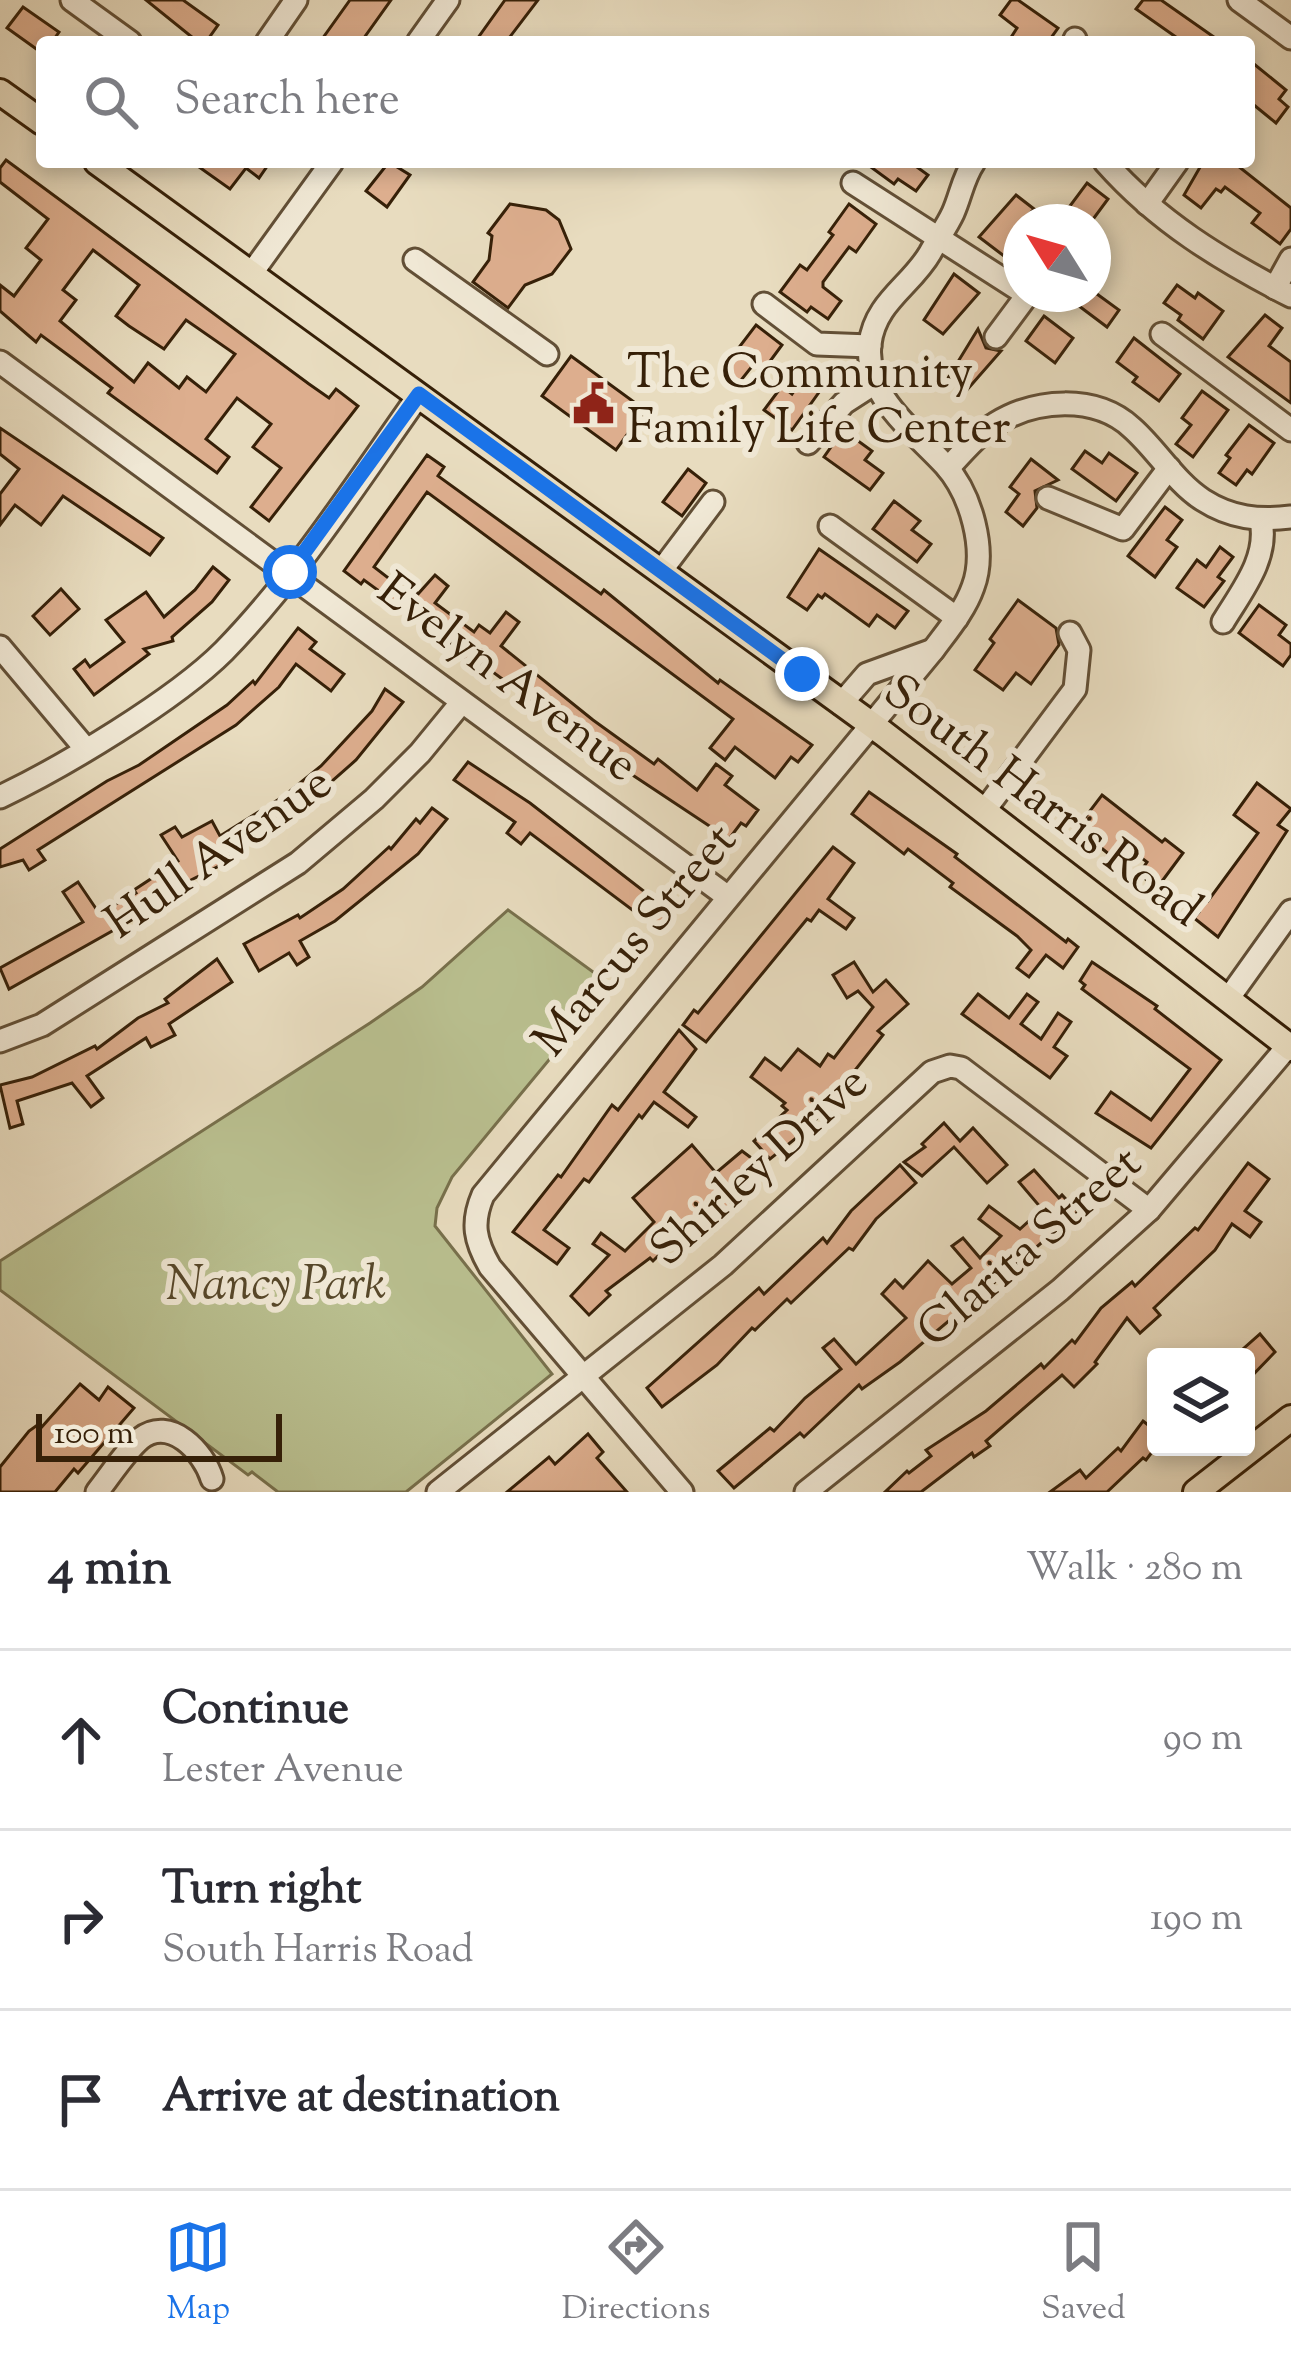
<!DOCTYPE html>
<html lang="en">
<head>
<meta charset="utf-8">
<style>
	body { margin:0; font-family:"Sorts Mill Goudy",serif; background:#f2f2f3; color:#2b2b33 }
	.controls { position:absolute; right:36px; bottom:36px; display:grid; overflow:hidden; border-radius:12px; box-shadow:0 6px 18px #0003 }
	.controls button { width:108px; height:108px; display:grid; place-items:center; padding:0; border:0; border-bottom:3px solid #e1e1e2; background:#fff; color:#2b2b33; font:60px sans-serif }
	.compass { position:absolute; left:1003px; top:204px; width:108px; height:108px; border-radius:50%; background:#fff; box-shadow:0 6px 18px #0003; rotate:307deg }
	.scale { position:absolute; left:36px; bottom:30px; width:246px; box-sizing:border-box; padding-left:12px; border:6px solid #362008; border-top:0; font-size:33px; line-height:42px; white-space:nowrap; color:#362008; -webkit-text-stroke:9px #f0e8d5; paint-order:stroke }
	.stop { position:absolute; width:36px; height:36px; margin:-27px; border:9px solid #1a73e8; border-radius:50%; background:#fff }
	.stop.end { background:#1a73e8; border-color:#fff; box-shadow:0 3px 12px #0008 }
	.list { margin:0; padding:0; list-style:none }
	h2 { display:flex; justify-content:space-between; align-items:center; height:156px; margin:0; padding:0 48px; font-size:51px }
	h2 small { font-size:39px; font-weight:400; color:#7c7c81 }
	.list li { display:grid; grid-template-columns:78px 1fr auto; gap:36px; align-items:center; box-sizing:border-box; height:180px; padding:0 48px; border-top:3px solid #e1e1e2 }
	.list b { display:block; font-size:45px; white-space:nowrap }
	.list p { margin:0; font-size:39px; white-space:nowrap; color:#7c7c81 }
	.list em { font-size:39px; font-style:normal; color:#7c7c81 }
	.icon { flex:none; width:66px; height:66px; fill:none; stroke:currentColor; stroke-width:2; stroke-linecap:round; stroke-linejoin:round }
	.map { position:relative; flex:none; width:1291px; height:1492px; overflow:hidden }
	.search { position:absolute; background:#fff; box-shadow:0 6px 18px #0003; left:36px; right:36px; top:36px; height:132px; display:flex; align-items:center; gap:30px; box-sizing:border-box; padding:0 42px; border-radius:12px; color:#7c7c81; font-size:45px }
	.sheet { height:696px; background:#fff }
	nav { display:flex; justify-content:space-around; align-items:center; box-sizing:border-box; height:168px; border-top:3px solid #e1e1e2; background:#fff; font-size:33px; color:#7c7c81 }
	nav a { display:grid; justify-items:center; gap:6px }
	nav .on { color:#1a73e8 }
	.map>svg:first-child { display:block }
</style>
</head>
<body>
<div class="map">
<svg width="1291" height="1492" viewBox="0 0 1291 1492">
	<rect width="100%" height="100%" fill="#e8dcbf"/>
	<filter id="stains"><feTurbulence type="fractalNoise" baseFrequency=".00167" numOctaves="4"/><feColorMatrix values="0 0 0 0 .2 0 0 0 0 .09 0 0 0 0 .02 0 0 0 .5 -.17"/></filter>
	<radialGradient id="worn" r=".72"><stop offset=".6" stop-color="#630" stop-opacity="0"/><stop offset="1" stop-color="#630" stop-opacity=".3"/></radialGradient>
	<path fill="#b9bf8f" stroke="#78704c" stroke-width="3" d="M 508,910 L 611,985 L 452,1177 L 437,1208 L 435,1226 L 552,1374 L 406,1492 L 278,1492 L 252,1472 L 248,1475 L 0,1290 L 0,1261 L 370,1023 L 422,987 Z"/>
	<g fill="#ddae8e" stroke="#362008" stroke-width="3" fill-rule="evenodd">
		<path d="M 146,0 L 183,0 L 218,25 L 206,42 L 198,42 Z"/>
		<path d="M 350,0 L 391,0 L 361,42 L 320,42 Z"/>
		<path d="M 505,0 L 538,0 L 506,42 L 475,42 Z"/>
		<path d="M 1011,0 L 1018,0 L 1058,28 L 1048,42 L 1008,42 L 1017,28 L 1000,15 Z"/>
		<path d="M 1143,0 L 1161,0 L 1221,42 L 1183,42 L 1136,9 Z"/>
		<path d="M 23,7 L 59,32 L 52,42 L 42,42 L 42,53 L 7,28 Z"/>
		<path d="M 1249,60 L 1286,90 L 1279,99 L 1288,107 L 1276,123 L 1249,101 Z"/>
		<path d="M 6,160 L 309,384 L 329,398 L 336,389 L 358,406 L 269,521 L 251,507 L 281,468 L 253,447 L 271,424 L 237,398 L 206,439 L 229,457 L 217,473 L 108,393 L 112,388 L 72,358 L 41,335 L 36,342 L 0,311 L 0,285 L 14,296 L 41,260 L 26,248 L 48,219 L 0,182 L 0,168 ZM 93,250 L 139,285 L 116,316 L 129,326 L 164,349 L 186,320 L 235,354 L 206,392 L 187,377 L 179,388 L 148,363 L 134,382 L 60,321 L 76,300 L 63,290 Z"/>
		<path d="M 192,162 L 270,162 L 259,178 L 246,168 L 230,189 Z"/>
		<path d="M 389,162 L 410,175 L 387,207 L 366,191 Z"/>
		<path d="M 864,162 L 910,162 L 928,175 L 916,191 L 898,179 L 894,184 Z"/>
		<path d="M 1203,162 L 1233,162 L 1291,208 L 1291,229 L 1280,244 L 1252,223 L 1260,213 L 1225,187 L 1221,192 L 1216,189 L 1201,208 L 1184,195 Z"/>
		<path d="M 1087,183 L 1108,199 L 1091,222 L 1058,222 Z"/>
		<path d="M 1016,195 L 1034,209 L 1021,222 L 1021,234 L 1004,256 L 979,237 Z"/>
		<path d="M 510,204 L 546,210 L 559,220 L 571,249 L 552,274 L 525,285 L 508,308 L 473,282 L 489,260 L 492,236 L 488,233 Z"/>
		<path d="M 849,204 L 876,224 L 856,252 L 849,247 L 823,282 L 823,287 L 841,301 L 828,319 L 811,307 L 807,312 L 780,292 L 800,265 L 807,270 L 833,235 L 829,232 Z"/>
		<path d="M 954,274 L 979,293 L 943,334 L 924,320 Z"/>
		<path d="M 1177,285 L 1195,298 L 1198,293 L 1223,311 L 1203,339 L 1178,320 L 1181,315 L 1164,303 Z"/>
		<path d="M 1063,294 L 1097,294 L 1119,310 L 1107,327 Z"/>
		<path d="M 1265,315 L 1282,328 L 1269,346 L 1291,362 L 1291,403 L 1228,357 Z"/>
		<path d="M 1044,316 L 1073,338 L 1055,363 L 1026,341 Z"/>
		<path d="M 756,325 L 782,345 L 762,372 L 753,365 L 738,384 L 721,371 Z"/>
		<path d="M 978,329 L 986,348 L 1001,351 L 966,391 L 948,378 Z"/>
		<path d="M 1134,338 L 1180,374 L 1159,401 L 1133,382 L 1137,377 L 1117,362 Z"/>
		<path d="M 571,356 L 645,410 L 616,450 L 542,396 Z"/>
		<path d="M 805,375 L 822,388 L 792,430 L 764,410 L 782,386 L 792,394 Z"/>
		<path d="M 1202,391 L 1228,410 L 1193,457 L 1176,444 L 1191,425 L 1182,418 Z"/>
		<path d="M 1249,425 L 1274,443 L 1252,474 L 1247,470 L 1236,485 L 1219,473 L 1230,458 L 1226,455 Z"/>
		<path d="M 0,428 L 163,538 L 150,555 L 63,496 L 41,525 L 15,505 L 0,525 L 0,494 L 19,469 L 0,454 Z"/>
		<path d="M 843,430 L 872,451 L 865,460 L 883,473 L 870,490 L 824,457 Z"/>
		<path d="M 1085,451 L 1102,463 L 1109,453 L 1137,473 L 1116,501 L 1072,469 Z"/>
		<path d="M 427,455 L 444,467 L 438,476 L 601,594 L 604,590 L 718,683 L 720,680 L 812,745 L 798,762 L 791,757 L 775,778 L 735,747 L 725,760 L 710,748 L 733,719 L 427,492 L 374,567 L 409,594 L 413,589 L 418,594 L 435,575 L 448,586 L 435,603 L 474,632 L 479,625 L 490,633 L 506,612 L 519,622 L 501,646 L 593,720 L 654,764 L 658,759 L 697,790 L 716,764 L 732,776 L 725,785 L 758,810 L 746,826 L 741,823 L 729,839 L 634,776 L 482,664 L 478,669 L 458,653 L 460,650 L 364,580 L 361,584 L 344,571 Z"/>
		<path d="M 1031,459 L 1058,480 L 1035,491 L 1037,508 L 1023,526 L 1006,512 L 1019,494 L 1010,487 Z"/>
		<path d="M 688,469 L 706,483 L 682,516 L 663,502 Z"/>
		<path d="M 894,501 L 920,521 L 912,530 L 931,544 L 917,562 L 873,529 Z"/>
		<path d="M 1165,507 L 1182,520 L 1167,540 L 1177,547 L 1155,577 L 1128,556 Z"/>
		<path d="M 1220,547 L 1233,557 L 1218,577 L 1224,581 L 1204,607 L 1177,588 L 1197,560 L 1206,567 Z"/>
		<path d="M 819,549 L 908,611 L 895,628 L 877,615 L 869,626 L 825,594 L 822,598 L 818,595 L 807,610 L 788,597 Z"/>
		<path d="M 213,567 L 229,580 L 212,602 L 172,637 L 173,641 L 144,649 L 149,654 L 94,695 L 74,669 L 85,660 L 90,667 L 124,642 L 106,620 L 146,592 L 164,617 L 195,590 Z"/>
		<path d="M 61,589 L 79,609 L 50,635 L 33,616 Z"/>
		<path d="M 1018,600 L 1056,628 L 1059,645 L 1031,684 L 1016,673 L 1003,690 L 975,670 L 994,643 L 990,639 Z"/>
		<path d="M 1259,605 L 1286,625 L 1279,635 L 1291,644 L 1291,655 L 1283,666 L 1239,633 Z"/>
		<path d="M 298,628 L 316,642 L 310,649 L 344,674 L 331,691 L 296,664 L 279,687 L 236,725 L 38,850 L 45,860 L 29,870 L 23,860 L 0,867 L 0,849 L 107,781 L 139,765 L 227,705 L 253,681 L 255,684 Z"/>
		<path d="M 385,689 L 403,702 L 356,760 L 297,812 L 230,855 L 233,859 L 169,891 L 137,917 L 9,989 L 0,968 L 83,922 L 63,892 L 78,882 L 99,913 L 136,893 L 134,890 L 178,861 L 161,835 L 175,827 L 182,837 L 212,821 L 220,836 L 284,796 L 321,766 L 372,711 Z"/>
		<path d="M 468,762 L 530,803 L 672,913 L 659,930 L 530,833 L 521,844 L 507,833 L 515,822 L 454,780 Z"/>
		<path d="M 1257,783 L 1291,809 L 1278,825 L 1287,831 L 1218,937 L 1194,918 L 1199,912 L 1196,909 L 1204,898 L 1208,901 L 1258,833 L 1234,815 Z"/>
		<path d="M 869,792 L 957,854 L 955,857 L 1066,942 L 1068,939 L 1078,947 L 1063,968 L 1046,955 L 1029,977 L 1017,968 L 1031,950 L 1017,936 L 950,887 L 953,883 L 908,849 L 904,854 L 852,814 Z"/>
		<path d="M 1102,795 L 1162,842 L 1165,839 L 1183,853 L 1157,888 L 1139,874 L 1147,862 L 1126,846 L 1116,860 L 1077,828 Z"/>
		<path d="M 432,808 L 447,819 L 418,854 L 335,921 L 300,941 L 309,957 L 297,965 L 289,953 L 259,971 L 244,944 L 298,915 L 300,918 L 343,889 L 389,847 L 391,849 L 416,819 L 420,823 Z"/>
		<path d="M 833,847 L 854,863 L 828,899 L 854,918 L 846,929 L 819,910 L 811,921 L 807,919 L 706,1042 L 683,1025 L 694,1010 L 698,1013 Z"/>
		<path d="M 217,959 L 232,982 L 169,1024 L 175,1035 L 151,1047 L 146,1038 L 87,1076 L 103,1098 L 91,1107 L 72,1083 L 17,1101 L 23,1124 L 10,1128 L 0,1085 L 32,1077 L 95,1046 L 97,1049 L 138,1018 L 168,1003 L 165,999 Z"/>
		<path d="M 854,962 L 873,992 L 886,980 L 908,1004 L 878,1031 L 883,1035 L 810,1127 L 770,1159 L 754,1141 L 787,1110 L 782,1106 L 785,1103 L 751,1077 L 765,1058 L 781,1070 L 798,1049 L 820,1066 L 828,1054 L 834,1058 L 873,1007 L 858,991 L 847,998 L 833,975 Z"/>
		<path d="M 1092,962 L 1157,1006 L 1155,1009 L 1221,1060 L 1151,1148 L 1096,1113 L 1111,1092 L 1151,1120 L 1190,1069 L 1082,989 L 1085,985 L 1080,981 Z"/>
		<path d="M 978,994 L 1009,1018 L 1027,994 L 1038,1002 L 1021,1024 L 1041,1039 L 1058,1013 L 1071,1022 L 1054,1047 L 1067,1056 L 1050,1078 L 962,1014 Z"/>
		<path d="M 679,1030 L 696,1049 L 664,1092 L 696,1117 L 688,1127 L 654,1102 L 642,1118 L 639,1115 L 589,1182 L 584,1179 L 544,1230 L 569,1248 L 557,1264 L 513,1232 L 558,1175 L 561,1177 L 612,1105 L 618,1110 Z"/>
		<path d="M 944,1123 L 960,1141 L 973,1128 L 1007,1165 L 987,1183 L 954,1147 L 922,1176 L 904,1162 L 925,1147 L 922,1144 Z"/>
		<path d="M 692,1145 L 716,1173 L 742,1151 L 762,1166 L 735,1188 L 738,1191 L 730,1202 L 733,1204 L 722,1218 L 713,1211 L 676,1238 L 653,1261 L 650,1258 L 606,1291 L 610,1295 L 589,1315 L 571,1296 L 609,1255 L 593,1244 L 601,1233 L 625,1251 L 654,1222 L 633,1198 Z"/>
		<path d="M 1248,1163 L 1269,1179 L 1245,1211 L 1261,1222 L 1250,1237 L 1232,1224 L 1215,1250 L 1154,1308 L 1160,1315 L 1140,1333 L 1127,1318 L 1095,1362 L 1097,1364 L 1074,1387 L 1062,1375 L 986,1441 L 990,1446 L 974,1457 L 972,1453 L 921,1492 L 885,1492 L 907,1471 L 909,1473 L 931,1456 L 926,1450 L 986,1411 L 1041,1364 L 1044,1368 L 1072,1340 L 1075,1343 L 1101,1308 L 1132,1282 L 1135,1286 L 1195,1228 L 1198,1230 Z"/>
		<path d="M 900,1165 L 916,1183 L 876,1219 L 853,1250 L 849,1248 L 791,1303 L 787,1299 L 755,1330 L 752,1328 L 717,1365 L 662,1407 L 647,1388 L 759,1288 L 764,1294 L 823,1238 L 827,1243 L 851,1211 Z"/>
		<path d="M 1034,1170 L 1059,1198 L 1062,1195 L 1078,1212 L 900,1362 L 862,1389 L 859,1385 L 804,1437 L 800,1433 L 734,1488 L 718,1471 L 770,1428 L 774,1431 L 805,1398 L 841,1369 L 823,1348 L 834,1339 L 856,1364 L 906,1318 L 882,1294 L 895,1280 L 903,1288 L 928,1261 L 952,1284 L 971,1268 L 952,1246 L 963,1238 L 980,1258 L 1001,1236 L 979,1219 L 989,1206 L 1020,1229 L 1042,1209 L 1019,1182 Z"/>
		<path d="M 1260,1334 L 1275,1352 L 1246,1382 L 1246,1357 L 1234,1357 Z"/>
		<path d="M 80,1384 L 99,1400 L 108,1387 L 134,1408 L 78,1473 L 74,1469 L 55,1492 L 0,1492 L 0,1467 L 29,1431 L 36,1426 L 40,1429 Z"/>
		<path d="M 1143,1421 L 1156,1431 L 1156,1447 L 1146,1460 L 1143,1458 L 1107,1492 L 1050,1492 L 1080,1470 L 1086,1478 L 1118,1448 L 1121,1451 Z"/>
		<path d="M 588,1434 L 603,1452 L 597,1458 L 627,1492 L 507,1492 L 549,1457 L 555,1464 Z"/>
	</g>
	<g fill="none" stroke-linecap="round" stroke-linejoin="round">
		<defs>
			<g id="minor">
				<path d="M 72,0 L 130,42"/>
				<path d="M 1239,0 L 1291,38"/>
				<path d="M 267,42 L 296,0"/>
				<path d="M 418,42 L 448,0"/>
				<path d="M 1074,42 L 1075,39"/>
				<path d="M 1105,162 C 1158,222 1221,260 1291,296"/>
				<path d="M 853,183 L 1021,291"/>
				<path d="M 1147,204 L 1177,162"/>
				<path d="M 415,260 L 547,354"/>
				<path d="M 251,274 L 332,162"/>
				<path d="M 1275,288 L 1291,259"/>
				<path d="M 764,304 L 817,344 L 870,346"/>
				<path d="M 1162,334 L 1291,430"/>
				<path d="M 996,337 L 1028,294"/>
				<path d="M 0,362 L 728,897"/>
				<path d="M 808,443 L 844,403 L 875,383"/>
				<path d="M 948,468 C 962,454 977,434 995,424 C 1035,399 1095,394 1132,428 C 1157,450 1175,482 1203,500 C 1231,518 1259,521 1291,517"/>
				<path d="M 1048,498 L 1123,529 L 1169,468"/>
				<path d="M 830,526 L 957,618"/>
				<path d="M 661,571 L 713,502"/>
				<path d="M 1223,622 C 1241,592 1269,558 1261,521"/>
				<path d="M 0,647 L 85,748"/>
				<path d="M 841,704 L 867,674 L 933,650"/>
				<path d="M 0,797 C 63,767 175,700 224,651 C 298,575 358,481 419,395"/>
				<path d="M 984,811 L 1075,689 L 1079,650 L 1070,633"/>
				<path d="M 1228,999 L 1291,911"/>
				<path d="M 0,1041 L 42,1025 L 298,863 L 374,799 L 420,753 L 461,703"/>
				<path d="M 97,1492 C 110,1476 124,1453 140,1439 C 170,1415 204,1452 212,1479"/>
				<path d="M 438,1492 L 723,1265 L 932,1072 L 950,1066 L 961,1068 L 1149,1210"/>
				<path d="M 682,1492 L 490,1267 C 475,1241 471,1223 483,1195 L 934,649 C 948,630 965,610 973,587 C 987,550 971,494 945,465 C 914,431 864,396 870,344 C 875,302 911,286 930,253 C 937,240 947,226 953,213 C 961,195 963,178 974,162"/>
				<path d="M 806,1492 L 1060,1290 L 1149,1210 L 1288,1046"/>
			</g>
			<g id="major">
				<path d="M 0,92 L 42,122"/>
				<path d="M 97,162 L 883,733 L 1291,1048"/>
				<path d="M 1196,1492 L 1291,1418"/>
			</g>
		</defs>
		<use href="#minor" stroke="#624f36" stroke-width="27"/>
		<use href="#major" stroke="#362008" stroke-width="30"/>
		<use href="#minor" stroke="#f0e8d5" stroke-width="21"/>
		<use href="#major" stroke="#e8dcbf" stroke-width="24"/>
	</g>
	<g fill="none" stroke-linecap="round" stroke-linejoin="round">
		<path stroke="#1a73e8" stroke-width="15" d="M 290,572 L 419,394 L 802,674"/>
	</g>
	<defs>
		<symbol id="civic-bare" viewBox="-9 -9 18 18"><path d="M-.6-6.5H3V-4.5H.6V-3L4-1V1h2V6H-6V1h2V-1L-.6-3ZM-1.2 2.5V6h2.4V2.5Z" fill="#8f2418" stroke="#f0e8d5" stroke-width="2.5" paint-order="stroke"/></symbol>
	</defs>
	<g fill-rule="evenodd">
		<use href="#civic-bare" x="564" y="374" width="59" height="59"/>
	</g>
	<g text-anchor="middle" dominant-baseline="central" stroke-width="12" stroke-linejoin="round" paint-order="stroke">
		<g font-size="48" fill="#362008" stroke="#f0e8d5" text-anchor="start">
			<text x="627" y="375">The Community<tspan x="627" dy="55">Family Life Center</tspan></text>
		</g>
		<g font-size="48" fill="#362008" stroke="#f0e8d5">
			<text transform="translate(506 680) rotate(37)">Evelyn Avenue</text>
			<text transform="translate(1041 803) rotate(37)">South Harris Road</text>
			<text transform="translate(220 855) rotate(-35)">Hull Avenue</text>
			<text transform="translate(637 942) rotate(-50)">Marcus Street</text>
			<text transform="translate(761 1168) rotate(-42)">Shirley Drive</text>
			<text transform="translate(1031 1249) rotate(-41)">Clarita Street</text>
		</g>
		<g font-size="48" font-style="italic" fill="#57482a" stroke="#f0e8d5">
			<text x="276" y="1286">Nancy Park</text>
		</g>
	</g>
	<rect width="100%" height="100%" filter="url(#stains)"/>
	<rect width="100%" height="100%" fill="url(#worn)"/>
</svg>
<div class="controls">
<button><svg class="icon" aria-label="layers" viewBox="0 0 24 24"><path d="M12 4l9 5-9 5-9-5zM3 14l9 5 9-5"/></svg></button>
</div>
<svg class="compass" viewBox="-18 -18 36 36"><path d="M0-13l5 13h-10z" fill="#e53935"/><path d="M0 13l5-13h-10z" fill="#7c7c81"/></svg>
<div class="scale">100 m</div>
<div class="stop" style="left:290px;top:572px"></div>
<div class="stop end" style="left:802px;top:674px"></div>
<div class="search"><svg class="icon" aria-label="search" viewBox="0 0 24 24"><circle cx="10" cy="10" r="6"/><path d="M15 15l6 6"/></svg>Search here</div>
</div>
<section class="sheet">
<h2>4 min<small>Walk · 280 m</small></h2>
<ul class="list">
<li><svg class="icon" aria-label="ahead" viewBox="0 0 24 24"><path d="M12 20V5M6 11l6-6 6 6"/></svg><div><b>Continue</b><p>Lester Avenue</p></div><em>90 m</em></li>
<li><svg class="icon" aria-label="right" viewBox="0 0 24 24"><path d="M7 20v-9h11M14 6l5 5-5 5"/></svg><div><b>Turn right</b><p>South Harris Road</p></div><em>190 m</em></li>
<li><svg class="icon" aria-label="arrive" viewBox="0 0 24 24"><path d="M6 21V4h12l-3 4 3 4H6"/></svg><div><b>Arrive at destination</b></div></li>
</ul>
</section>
<nav>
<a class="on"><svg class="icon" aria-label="map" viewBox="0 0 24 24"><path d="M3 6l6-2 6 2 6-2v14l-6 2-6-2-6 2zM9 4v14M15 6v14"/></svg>Map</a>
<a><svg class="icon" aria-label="directions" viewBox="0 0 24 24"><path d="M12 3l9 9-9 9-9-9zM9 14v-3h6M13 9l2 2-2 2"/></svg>Directions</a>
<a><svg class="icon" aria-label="saved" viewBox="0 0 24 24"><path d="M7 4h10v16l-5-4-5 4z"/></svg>Saved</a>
</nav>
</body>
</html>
